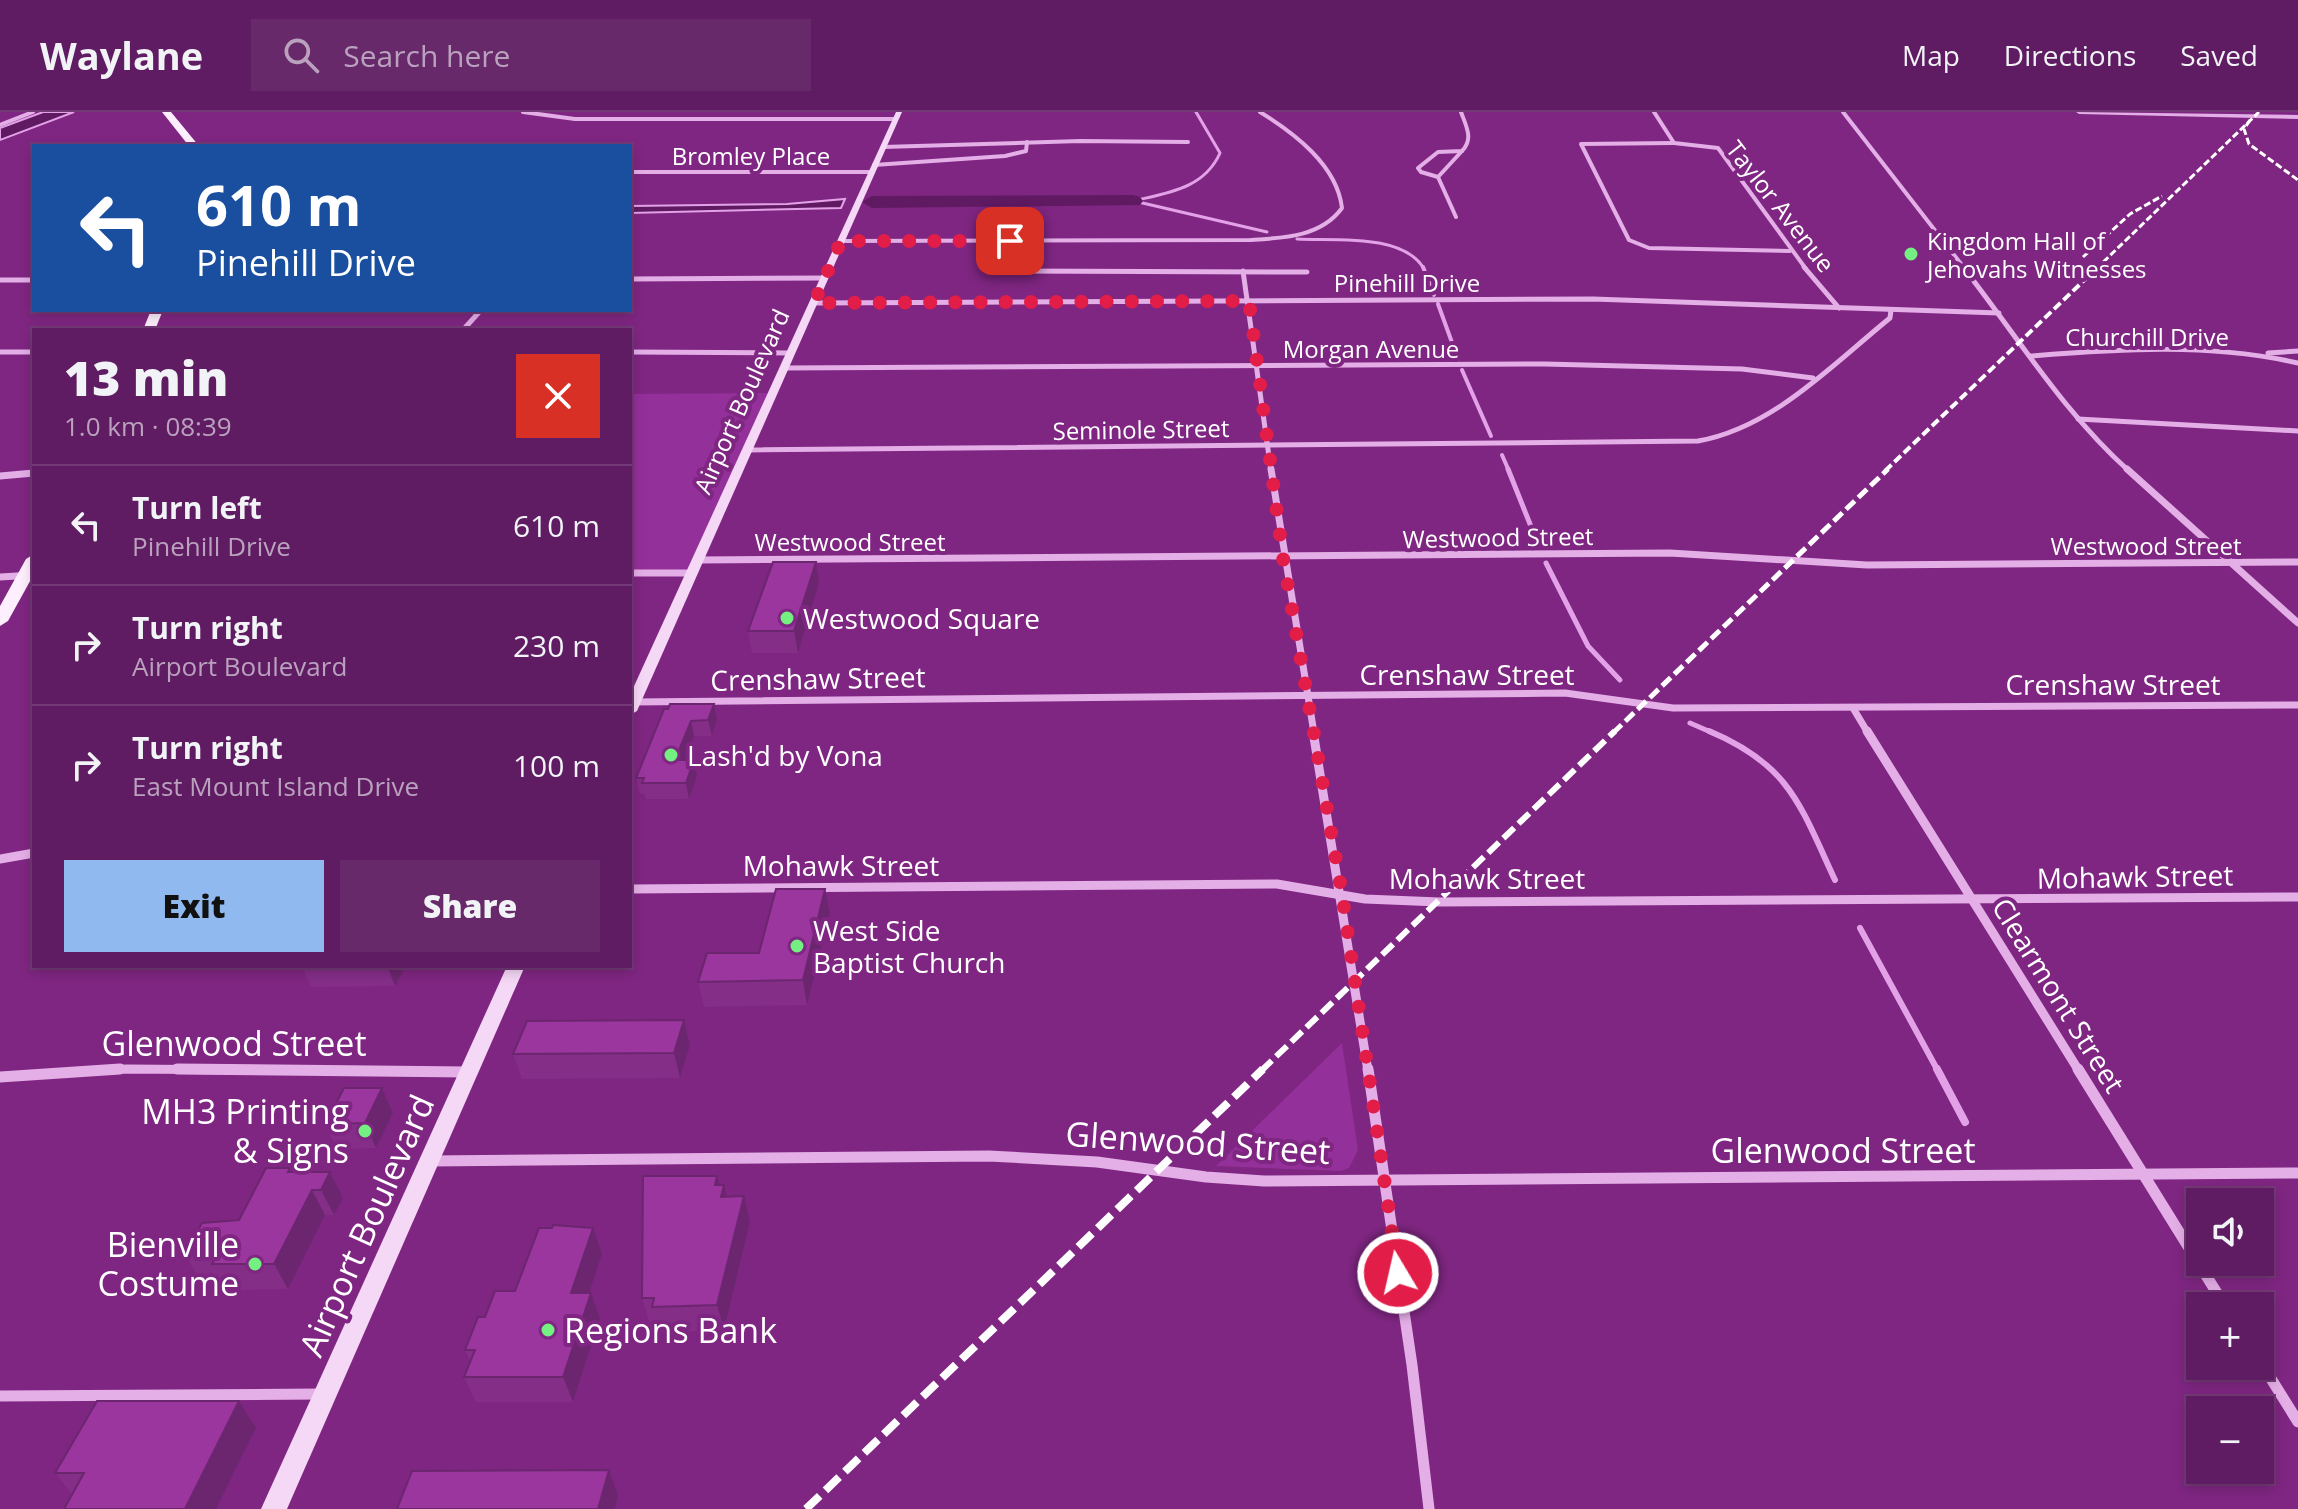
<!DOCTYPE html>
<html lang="en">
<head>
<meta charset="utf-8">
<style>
  body { margin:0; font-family:"Open Sans",sans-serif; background:#68296b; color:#f1f3f6; height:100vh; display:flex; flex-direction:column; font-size:30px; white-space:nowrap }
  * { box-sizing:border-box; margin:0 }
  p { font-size:26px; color:#baa1be }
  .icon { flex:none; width:44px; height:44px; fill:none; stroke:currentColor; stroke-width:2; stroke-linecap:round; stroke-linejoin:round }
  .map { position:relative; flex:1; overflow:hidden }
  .panel { position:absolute; left:32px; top:216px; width:600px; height:640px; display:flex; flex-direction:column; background:#5f1c62; border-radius:0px; box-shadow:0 4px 12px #0003,0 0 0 2px #733a77 }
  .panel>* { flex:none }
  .hud { position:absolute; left:32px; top:32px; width:600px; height:168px; border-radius:0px; box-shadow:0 4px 12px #0003,0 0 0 2px #733a77; background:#1a4fa0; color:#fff; overflow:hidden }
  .fabs { position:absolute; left:2186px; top:1076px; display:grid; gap:16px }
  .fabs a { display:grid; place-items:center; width:88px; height:88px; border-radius:0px; background:#5f1c62; box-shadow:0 4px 12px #0003,0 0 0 2px #733a77; font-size:40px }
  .pin { position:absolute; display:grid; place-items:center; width:68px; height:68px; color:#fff; margin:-34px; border-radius:16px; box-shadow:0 4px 12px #0006 }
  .me { position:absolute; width:88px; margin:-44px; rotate:351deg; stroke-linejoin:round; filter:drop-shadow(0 0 6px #0008) }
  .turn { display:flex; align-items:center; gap:28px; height:168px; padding:0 32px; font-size:36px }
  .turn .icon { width:104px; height:104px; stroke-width:2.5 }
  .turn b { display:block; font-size:56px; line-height:68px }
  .round { display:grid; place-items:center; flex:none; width:84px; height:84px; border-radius:0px; background:#68296b }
  .summary { display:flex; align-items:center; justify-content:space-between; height:136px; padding:0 32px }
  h1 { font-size:48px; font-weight:800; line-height:60px }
  .cta { display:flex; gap:16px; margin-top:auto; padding:16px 32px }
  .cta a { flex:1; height:92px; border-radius:0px; background:#90b9f0; color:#111; font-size:32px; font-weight:800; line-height:92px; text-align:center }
  .cta a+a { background:#68296b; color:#f1f3f6 }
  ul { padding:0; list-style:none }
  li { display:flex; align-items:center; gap:24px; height:120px; padding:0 32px; border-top:2px solid #733a77 }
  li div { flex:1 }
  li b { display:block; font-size:30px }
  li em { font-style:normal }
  header { display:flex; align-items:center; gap:48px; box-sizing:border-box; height:112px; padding:0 40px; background:#5f1c62; border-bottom:2px solid #733a77 }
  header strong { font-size:38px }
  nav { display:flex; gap:44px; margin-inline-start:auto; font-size:28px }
  .search { width:560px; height:72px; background:#68296b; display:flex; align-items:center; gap:20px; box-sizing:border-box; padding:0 28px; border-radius:0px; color:#baa1be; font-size:30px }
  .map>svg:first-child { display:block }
  .green { fill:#943099 }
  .water { fill:#601a62; stroke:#e3a2e7; stroke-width:2 }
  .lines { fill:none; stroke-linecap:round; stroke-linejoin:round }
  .stream-far4 { stroke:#e3a2e7; stroke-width:3 }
  .stream-far3 { stroke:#e3a2e7; stroke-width:4 }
  .stream-far2 { stroke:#e3a2e7; stroke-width:5 }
  .stream-far1 { stroke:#e3a2e7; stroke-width:6 }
  .stream { stroke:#e3a2e7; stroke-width:8 }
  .river { fill:#601a62; fill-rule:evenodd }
  .minor-far4 { stroke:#e4aee7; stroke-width:4 }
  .minor-far3 { stroke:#e4aee7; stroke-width:5 }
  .minor-far2 { stroke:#e4aee7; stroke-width:7 }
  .minor-far1 { stroke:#e4aee7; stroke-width:9 }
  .minor { stroke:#e4aee7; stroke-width:11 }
  .tertiary { fill:#e4aee7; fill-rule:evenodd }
  .secondary { fill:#f5d7f6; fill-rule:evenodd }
  .primary { fill:#fdeffd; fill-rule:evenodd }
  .rail-far4 { stroke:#fff; stroke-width:3; stroke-dasharray:7 3; stroke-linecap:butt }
  .rail-far3 { stroke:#fff; stroke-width:4; stroke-dasharray:9 4; stroke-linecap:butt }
  .rail-far2 { stroke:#fff; stroke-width:5; stroke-dasharray:12 5; stroke-linecap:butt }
  .rail-far1 { stroke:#fff; stroke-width:6; stroke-dasharray:15 6; stroke-linecap:butt }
  .rail { stroke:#fff; stroke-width:8; stroke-dasharray:19 8; stroke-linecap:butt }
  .wall { fill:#842e88 }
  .shaded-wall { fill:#6c266f }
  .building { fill:#9a369e; stroke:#6c266f; stroke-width:2 }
  .route { stroke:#e11d48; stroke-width:14; stroke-dasharray:0 25.2 }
  .poi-dot { fill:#73f081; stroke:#7f2682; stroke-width:3 }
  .labels { text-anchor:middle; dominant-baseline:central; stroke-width:8; stroke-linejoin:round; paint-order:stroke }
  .far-street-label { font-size:24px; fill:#fff; stroke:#7f2682 }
  .far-poi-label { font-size:24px; fill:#fff; stroke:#7f2682; text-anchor:start }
  .poi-label { font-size:28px; fill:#fff; stroke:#7f2682; text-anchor:start }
  .street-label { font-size:28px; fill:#fff; stroke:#7f2682 }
  .near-street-label { font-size:34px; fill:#fff; stroke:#7f2682 }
  .near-poi-label { font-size:34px; fill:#fff; stroke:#7f2682; text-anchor:end }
</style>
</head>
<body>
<header>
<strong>Waylane</strong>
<div class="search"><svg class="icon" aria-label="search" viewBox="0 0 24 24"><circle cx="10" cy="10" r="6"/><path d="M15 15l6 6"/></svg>Search here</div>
<nav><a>Map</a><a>Directions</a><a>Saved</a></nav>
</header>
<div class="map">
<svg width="2298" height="1397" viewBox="0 0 2298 1397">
  <rect width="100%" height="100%" fill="#7f2682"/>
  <!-- green -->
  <g class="green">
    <polygon points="772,281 693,461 630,461 630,282"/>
    <polygon points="1342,931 1358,1038 1349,1056 1341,1059 1216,1054"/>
  </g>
  <!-- water -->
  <g class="water">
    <polygon points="43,0 74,0 0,28 0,16"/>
    <polygon points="845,87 841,96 630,101 630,94 787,92"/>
  </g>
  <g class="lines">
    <!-- stream-far4 -->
    <g class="stream-far4">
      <path d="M1133,89C1167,81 1204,77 1220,41L1196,0"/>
      <polyline points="1134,89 1267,120"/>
      <path d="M1297,127C1334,129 1404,121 1424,157"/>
    </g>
    <!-- stream-far3 -->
    <g class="stream-far3">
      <polyline points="1423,155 1434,183"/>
      <polyline points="1438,192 1458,247"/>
      <polyline points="1462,258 1491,324"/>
      <polyline points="1502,343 1509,359"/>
    </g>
    <!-- stream-far2 -->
    <g class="stream-far2">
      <polyline points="1508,357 1538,432"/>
      <polyline points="1546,451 1588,534 1620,568"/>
      <polyline points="1690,611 1713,621"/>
    </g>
    <!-- stream-far1 -->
    <g class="stream-far1">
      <path d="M1709,619C1790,653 1800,693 1835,768"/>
      <polyline points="1860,816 1938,959"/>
    </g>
    <!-- stream -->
    <polyline class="stream" points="1937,957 1965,1010"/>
    <!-- river -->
    <polygon class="river" points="1133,83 1140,85 1143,89 1140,93 872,96 862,90 872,84"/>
    <!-- minor-far4 -->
    <g class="minor-far4">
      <polyline points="523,0 575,7 895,7"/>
      <polyline points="1654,0 1674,31 1718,36 1806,157"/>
      <polyline points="1843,0 1965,157"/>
      <polyline points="0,13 33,0"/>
      <polyline points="1674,31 1581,32 1629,128 1649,136 1790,139"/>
      <polyline points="883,35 1080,29 1188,30"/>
      <polyline points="874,53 1005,44 1026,39 1027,30"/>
      <polyline points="630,60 871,60"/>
      <polyline points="1438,65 1462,39"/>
      <path d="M1456,105L1438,65L1421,60L1418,56L1438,40L1462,39C1474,27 1466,14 1461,0"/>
      <path d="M841,129L1250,128C1283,126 1321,125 1342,96C1337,53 1294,21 1260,0"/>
    </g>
    <!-- minor-far3 -->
    <g class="minor-far3">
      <polyline points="1804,155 1839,196"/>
      <path d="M1963,155C2017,224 2064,301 2129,359"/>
      <polyline points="1010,159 1307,160"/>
      <polyline points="1243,159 1271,359"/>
      <polyline points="630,167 825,166"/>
      <polyline points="0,168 34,168"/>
      <polyline points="814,191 1593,187 1999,201"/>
      <polyline points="463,218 481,198"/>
      <polyline points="0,240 34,240"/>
      <polyline points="630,240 790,241"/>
      <polyline points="2268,241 2298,239"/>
      <path d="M2031,244C2120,237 2210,231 2298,251"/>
      <polyline points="783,256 1545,252 1742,257 1813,266"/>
      <polyline points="2078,307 2298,319"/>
      <path d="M748,338L1698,329C1773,316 1833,252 1890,206L1891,198"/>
    </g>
    <!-- minor-far2 -->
    <g class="minor-far2">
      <polyline points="1271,357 1314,621"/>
      <polyline points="2127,357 2298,511"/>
      <polyline points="0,364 34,361"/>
      <polyline points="699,448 1670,441 1867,453 2298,450"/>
      <polyline points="630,461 693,461"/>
      <polyline points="0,465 34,463"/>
      <polyline points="634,590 1565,581 1673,596 2298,593"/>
      <polyline points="1853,596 1868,621"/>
    </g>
    <!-- minor-far1 -->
    <g class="minor-far1">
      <polyline points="1313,619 1368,959"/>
      <polyline points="1867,619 2079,959"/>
      <polyline points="0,747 34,741"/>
      <polyline points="630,777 1277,772 1365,787 1439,790 2298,785"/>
      <polyline points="88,959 127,957 405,959"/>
    </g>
    <!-- minor -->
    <g class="minor">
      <polyline points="177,957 468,960"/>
      <polyline points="1368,957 1412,1253 1429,1397"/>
      <polyline points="2078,957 2225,1194"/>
      <polyline points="0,965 120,957"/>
      <polyline points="429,1049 989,1044 1097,1050 1206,1065 1264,1069 2298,1061"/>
      <polyline points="2260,1249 2298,1310"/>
      <polyline points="0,1284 321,1282"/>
    </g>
    <!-- tertiary -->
    <polygon class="tertiary" points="2076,0 2298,3 2298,7 2079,2"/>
    <!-- secondary -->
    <g class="secondary">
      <polygon points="896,0 902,0 637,599 630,603 630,583"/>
      <polygon points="507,854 525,854 287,1397 261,1397"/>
    </g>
    <!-- primary -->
    <g class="primary">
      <polygon points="162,0 171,0 199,34 189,34"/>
      <polygon points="151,198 163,198 155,218 143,218"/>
      <polygon points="34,442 34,462 8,509 0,514 0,494 26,447"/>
    </g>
    <!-- rail-far4 -->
    <g class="rail-far4">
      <polyline points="2250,8 2244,17 2249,32 2298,68"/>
      <polyline points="2083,145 2130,102 2162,84"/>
      <polyline points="2096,157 2259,0"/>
    </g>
    <!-- rail-far3 -->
    <polyline class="rail-far3" points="1885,359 2098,155"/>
    <!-- rail-far2 -->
    <polyline class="rail-far2" points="1613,621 1888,357"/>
    <!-- rail-far1 -->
    <polyline class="rail-far1" points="1261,959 1615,619"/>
    <!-- rail -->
    <polyline class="rail" points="806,1397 1263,957"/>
  </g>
  <!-- wall -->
  <g class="wall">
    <polygon points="816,450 819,471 798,541 752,541 748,519"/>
    <polygon points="714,592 717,607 712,624 694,624 684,648 697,664 689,687 646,687 644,682 640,682 636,666 664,597"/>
    <polygon points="825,777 830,801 807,893 704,895 698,870 759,841"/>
    <polygon points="302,854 406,854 395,874 311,875"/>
    <polygon points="684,908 690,933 680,966 522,967 513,942"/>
    <polygon points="382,976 393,1001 376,1036 337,1037 325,1012"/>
    <polygon points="290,1056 292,1060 330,1060 343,1086 334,1103 325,1103 288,1177 227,1178 221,1167 200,1167 184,1142 239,1108"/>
    <polygon points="719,1073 724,1073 727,1085 750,1110 724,1218 660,1220 657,1211 650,1212 642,1186"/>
    <polygon points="602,1142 589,1181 600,1206 573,1290 476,1290 464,1265 470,1249 465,1238 485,1205 515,1179"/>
    <polygon points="256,1316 72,1382 55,1361"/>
  </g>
  <!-- shaded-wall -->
  <g class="shaded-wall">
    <polygon points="816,450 819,471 798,541 794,519"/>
    <polygon points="714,592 717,607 712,624 708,608"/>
    <polygon points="691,609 694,624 678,664 675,648"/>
    <polygon points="694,648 697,664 689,687 686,671"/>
    <polygon points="825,777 830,801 807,893 803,868"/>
    <polygon points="387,854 406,854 395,874"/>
    <polygon points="684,908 690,933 680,966 674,941"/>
    <polygon points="382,976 393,1001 376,1036 365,1011"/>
    <polygon points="330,1060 343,1086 334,1103 321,1078"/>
    <polygon points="717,1064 722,1082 724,1073 730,1098 715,1073"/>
    <polygon points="312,1078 325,1103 288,1177 274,1152"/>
    <polygon points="744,1084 750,1110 724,1218 717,1193"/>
    <polygon points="593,1116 602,1142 581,1206 571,1181"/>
    <polygon points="591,1181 600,1206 573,1290 563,1265"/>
    <polygon points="239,1289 256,1316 216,1397 185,1397"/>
    <polygon points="609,1358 618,1383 615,1397 598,1397"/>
  </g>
  <!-- building -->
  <g class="building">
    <polygon points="773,450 816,450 794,519 748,519"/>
    <polygon points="670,592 714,592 708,608 691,609 675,648 694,648 686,671 642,671 644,666 636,666 664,597 668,597"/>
    <polygon points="776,777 825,777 803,868 698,870 707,841 759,841"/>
    <polygon points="684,908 674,941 513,942 527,909"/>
    <polygon points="344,976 382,976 365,1011 325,1012"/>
    <polygon points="266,1056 290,1056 288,1060 330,1060 321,1078 312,1078 274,1152 212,1152 218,1142 184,1142 202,1111 239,1108"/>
    <polygon points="643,1064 717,1064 715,1073 724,1073 721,1085 744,1084 717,1193 652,1195 654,1186 642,1186"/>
    <polygon points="553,1113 593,1116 571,1181 591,1181 563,1265 464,1265 475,1238 465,1238 478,1205 485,1205 495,1179 515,1179 539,1116 552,1116"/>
    <polygon points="97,1289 239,1289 185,1397 64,1397 84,1361 55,1361"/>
    <polygon points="609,1358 598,1397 397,1397 412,1359"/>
  </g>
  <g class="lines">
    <!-- route -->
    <polyline class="route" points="1010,129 841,129 814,191 1249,189 1283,446 1342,782 1398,1161"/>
  </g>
  <!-- markers -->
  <g class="poi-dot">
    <circle cx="1911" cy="142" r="8"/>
    <circle cx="787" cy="506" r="8"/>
    <circle cx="671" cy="643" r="8"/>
    <circle cx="797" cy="834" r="8"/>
    <circle cx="365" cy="1019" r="8"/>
    <circle cx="255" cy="1152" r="8"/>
    <circle cx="548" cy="1218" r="8"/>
  </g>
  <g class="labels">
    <!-- far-street labels -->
    <g class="far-street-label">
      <text x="751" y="43">Bromley Place</text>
      <text transform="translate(1781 94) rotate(52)">Taylor Avenue</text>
      <text x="1407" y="170">Pinehill Drive</text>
      <text x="2147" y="224">Churchill Drive</text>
      <text x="1371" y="236">Morgan Avenue</text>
      <text transform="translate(741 289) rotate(-66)">Airport Boulevard</text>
      <text transform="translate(1141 317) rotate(-1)">Seminole Street</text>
      <text transform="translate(1498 425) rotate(-1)">Westwood Street</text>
      <text x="850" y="429">Westwood Street</text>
      <text x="2146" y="433">Westwood Street</text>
    </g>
    <!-- far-poi labels -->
    <g class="far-poi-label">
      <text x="1927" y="128">Kingdom Hall of<tspan x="1927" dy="28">Jehovahs Witnesses</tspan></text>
    </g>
    <!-- poi labels -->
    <g class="poi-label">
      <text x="803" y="506">Westwood Square</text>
      <text x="687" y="643">Lash'd by Vona</text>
      <text x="813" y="818">West Side<tspan x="813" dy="32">Baptist Church</tspan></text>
    </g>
    <!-- street labels -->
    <g class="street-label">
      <text x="1467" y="562">Crenshaw Street</text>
      <text transform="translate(818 566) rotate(-1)">Crenshaw Street</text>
      <text x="2113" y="572">Crenshaw Street</text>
      <text x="841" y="753">Mohawk Street</text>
      <text transform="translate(2135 764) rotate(-1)">Mohawk Street</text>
      <text x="1487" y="766">Mohawk Street</text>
      <text transform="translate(2059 883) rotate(58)">Clearmont Street</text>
    </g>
    <!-- near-street labels -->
    <g class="near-street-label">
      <text x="234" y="931">Glenwood Street</text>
      <text transform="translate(1198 1030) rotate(4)">Glenwood Street</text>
      <text x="1843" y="1038">Glenwood Street</text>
      <text transform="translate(366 1113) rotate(-66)">Airport Boulevard</text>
    </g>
    <!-- near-poi labels -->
    <g class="near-poi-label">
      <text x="349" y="999">MH3 Printing<tspan x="349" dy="39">&amp; Signs</tspan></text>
      <text x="239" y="1132">Bienville<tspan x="239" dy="39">Costume</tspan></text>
      <text x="564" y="1218" text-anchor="start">Regions Bank</text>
    </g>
  </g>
</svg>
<div class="fabs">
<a><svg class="icon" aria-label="sound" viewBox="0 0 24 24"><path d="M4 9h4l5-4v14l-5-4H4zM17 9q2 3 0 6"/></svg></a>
<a>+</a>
<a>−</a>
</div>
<div class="pin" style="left:1010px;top:129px;background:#d93025"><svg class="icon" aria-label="arrive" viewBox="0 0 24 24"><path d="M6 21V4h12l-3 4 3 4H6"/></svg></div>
<svg class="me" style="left:1398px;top:1161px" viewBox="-20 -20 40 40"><circle r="17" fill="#e11d48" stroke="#fff" stroke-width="3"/><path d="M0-11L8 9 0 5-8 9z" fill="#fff"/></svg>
<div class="hud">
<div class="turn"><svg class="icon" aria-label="left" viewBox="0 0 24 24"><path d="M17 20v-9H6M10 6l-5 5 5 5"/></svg><div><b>610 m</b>Pinehill Drive</div></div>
</div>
<section class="panel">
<div class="summary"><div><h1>13 min</h1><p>1.0 km · 08:39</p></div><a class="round" style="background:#d93025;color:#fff"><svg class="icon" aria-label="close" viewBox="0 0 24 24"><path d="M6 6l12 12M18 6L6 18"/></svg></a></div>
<ul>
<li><svg class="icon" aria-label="left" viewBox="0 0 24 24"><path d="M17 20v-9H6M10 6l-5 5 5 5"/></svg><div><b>Turn left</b><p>Pinehill Drive</p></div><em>610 m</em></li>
<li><svg class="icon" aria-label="right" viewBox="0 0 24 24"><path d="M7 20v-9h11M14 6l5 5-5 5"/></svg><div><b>Turn right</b><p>Airport Boulevard</p></div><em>230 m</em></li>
<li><svg class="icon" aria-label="right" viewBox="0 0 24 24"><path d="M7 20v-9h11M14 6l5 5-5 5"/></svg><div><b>Turn right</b><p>East Mount Island Drive</p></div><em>100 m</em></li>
</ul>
<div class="cta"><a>Exit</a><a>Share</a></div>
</section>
</div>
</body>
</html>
